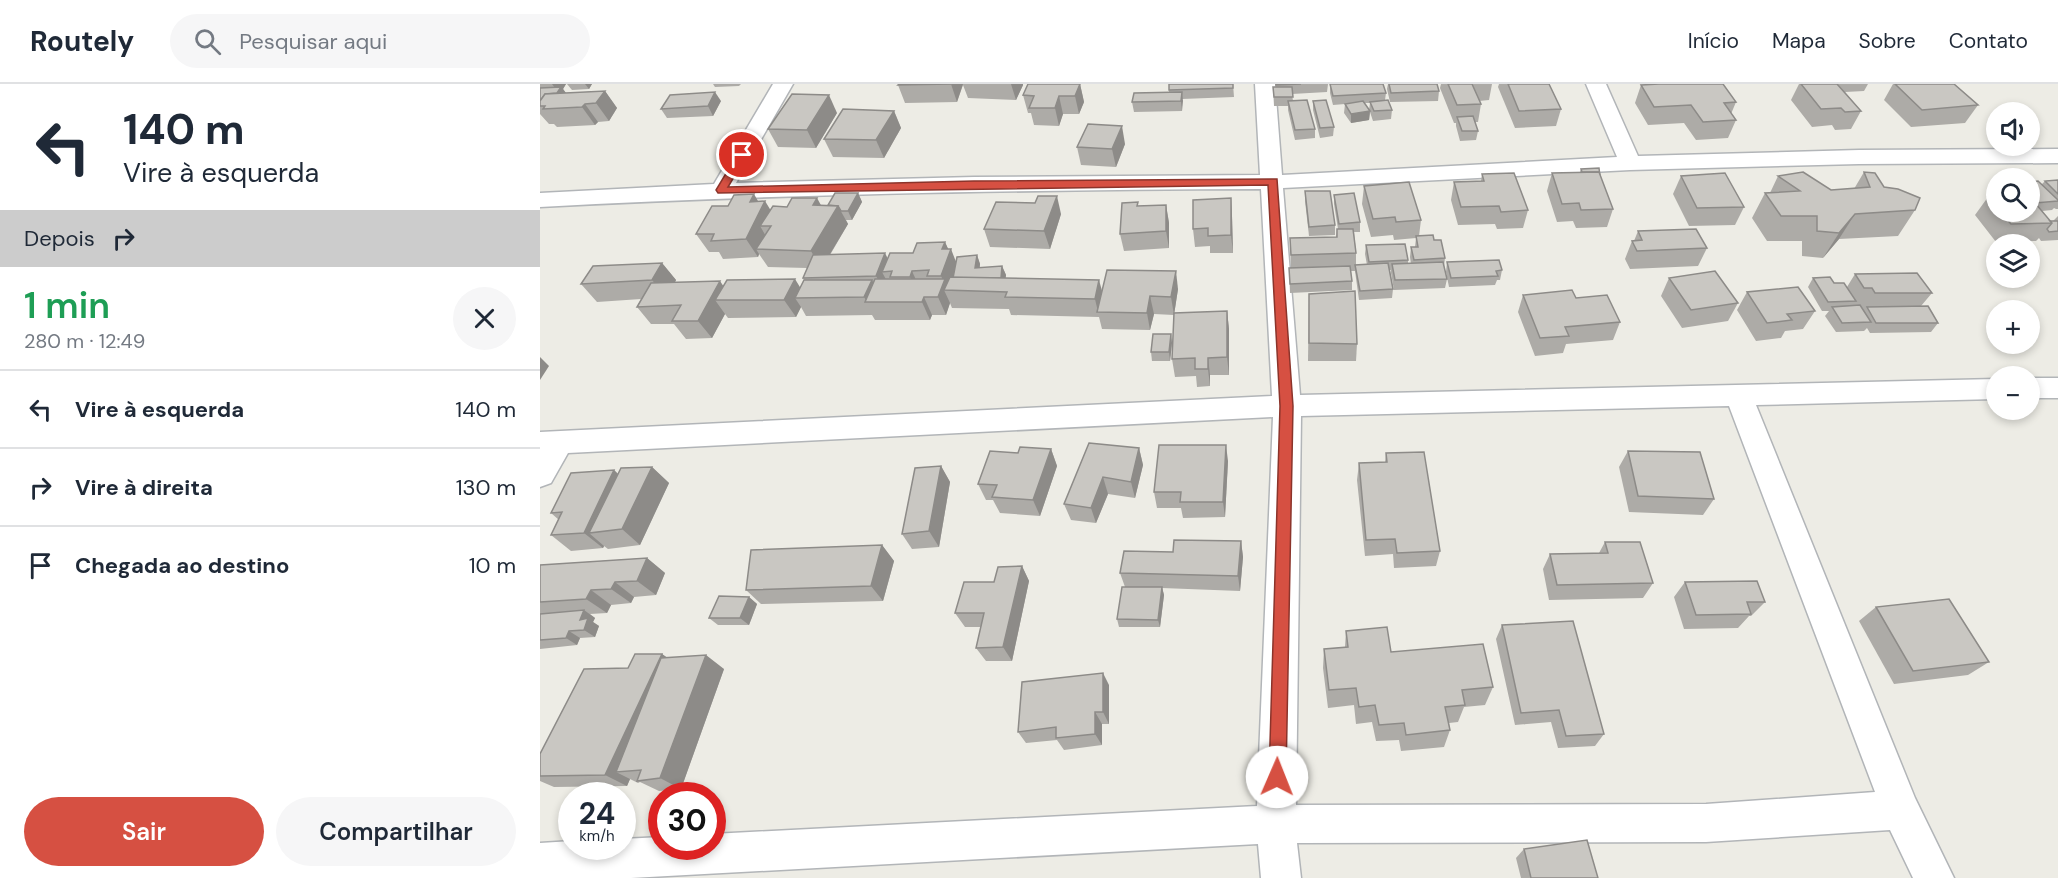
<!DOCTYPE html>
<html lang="pt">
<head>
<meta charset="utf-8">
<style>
  body { margin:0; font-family:"DM Sans",sans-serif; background:#f6f6f7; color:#1f2937; height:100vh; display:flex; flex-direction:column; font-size:22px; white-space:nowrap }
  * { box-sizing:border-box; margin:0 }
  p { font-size:20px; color:#747a83 }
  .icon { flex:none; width:33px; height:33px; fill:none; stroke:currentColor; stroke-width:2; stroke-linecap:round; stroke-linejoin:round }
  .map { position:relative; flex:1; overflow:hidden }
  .panel { display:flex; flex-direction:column; background:#fff; width:540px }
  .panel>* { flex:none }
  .top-card { background:#fff; color:#1f2937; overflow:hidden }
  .fabs { position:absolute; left:1446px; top:18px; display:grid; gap:12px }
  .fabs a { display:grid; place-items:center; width:54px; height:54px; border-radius:50%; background:#fff; box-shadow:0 3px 9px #0003; font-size:30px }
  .speed { position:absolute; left:18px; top:698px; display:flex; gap:12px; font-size:30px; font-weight:700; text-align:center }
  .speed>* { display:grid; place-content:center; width:78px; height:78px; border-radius:50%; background:#fff; box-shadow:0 3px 9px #0003; line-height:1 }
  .speed small { font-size:15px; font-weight:400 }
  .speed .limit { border:9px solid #d22; background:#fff; color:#111 }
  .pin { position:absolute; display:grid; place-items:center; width:51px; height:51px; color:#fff; margin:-26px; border:3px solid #fff; border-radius:50%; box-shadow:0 2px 6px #0007 }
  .me { position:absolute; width:66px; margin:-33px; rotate:1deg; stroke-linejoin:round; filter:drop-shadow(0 0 4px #0008) }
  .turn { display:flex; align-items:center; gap:21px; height:126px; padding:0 24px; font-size:27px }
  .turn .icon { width:78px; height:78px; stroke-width:2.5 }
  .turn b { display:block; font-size:42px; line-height:51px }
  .then { display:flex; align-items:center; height:57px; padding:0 24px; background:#0003; gap:12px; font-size:22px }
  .round { display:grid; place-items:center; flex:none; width:63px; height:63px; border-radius:32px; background:#f6f6f7 }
  .head { display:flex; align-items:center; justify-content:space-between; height:102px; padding:0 24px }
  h1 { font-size:36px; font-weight:600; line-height:45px; color:#1e9e55 }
  .cta { display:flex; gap:12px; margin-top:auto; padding:12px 24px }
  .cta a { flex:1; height:69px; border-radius:36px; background:#d65042; color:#fff; font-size:24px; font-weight:600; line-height:69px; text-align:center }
  .cta a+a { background:#f6f6f7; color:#1f2937 }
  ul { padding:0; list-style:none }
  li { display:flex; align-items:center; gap:18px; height:78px; padding:0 24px; border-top:2px solid #e0e1e3 }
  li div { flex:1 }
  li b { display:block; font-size:22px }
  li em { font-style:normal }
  header { display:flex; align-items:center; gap:36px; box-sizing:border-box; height:84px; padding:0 30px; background:#fff; border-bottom:2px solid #e0e1e3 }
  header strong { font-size:28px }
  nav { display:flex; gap:33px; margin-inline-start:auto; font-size:21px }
  .search { width:420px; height:54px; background:#f6f6f7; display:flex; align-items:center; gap:15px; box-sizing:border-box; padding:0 21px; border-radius:33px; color:#747a83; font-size:22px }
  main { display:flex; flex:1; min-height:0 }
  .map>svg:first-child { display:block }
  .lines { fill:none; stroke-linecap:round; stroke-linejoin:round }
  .street-casing { stroke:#b2b5b8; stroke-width:3 }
  .street { fill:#fff; fill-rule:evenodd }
  .wall { fill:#adaba7; fill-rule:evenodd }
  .shaded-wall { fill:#8d8b88 }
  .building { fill:#c9c7c2; stroke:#8d8b88; stroke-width:1.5 }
  .route { fill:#d65042; stroke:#8b342b; stroke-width:1.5 }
</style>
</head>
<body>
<header>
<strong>Routely</strong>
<div class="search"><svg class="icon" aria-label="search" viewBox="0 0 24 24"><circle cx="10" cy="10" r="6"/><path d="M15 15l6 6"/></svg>Pesquisar aqui</div>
<nav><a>Início</a><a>Mapa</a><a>Sobre</a><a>Contato</a></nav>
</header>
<main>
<section class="panel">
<div class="top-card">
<div class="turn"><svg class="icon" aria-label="left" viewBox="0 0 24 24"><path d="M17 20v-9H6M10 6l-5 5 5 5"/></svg><div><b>140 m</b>Vire à esquerda</div></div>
<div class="then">Depois<svg class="icon" aria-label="right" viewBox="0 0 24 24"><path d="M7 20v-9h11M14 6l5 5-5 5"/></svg></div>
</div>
<div class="head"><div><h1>1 min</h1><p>280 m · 12:49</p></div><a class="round"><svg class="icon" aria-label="close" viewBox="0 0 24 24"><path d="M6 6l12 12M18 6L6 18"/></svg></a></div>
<ul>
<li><svg class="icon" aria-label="left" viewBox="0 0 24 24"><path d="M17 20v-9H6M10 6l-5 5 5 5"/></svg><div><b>Vire à esquerda</b></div><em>140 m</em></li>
<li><svg class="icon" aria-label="right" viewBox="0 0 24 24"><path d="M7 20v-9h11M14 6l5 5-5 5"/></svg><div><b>Vire à direita</b></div><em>130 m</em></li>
<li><svg class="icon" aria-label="arrive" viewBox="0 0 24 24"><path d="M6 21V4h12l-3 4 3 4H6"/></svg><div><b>Chegada ao destino</b></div><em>10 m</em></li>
</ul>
<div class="cta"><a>Sair</a><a>Compartilhar</a></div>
</section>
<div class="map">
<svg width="1518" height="794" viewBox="0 0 1518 794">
  <rect width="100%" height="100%" fill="#edece5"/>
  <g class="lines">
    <defs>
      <g id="street">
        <path d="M233,0H253L196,99L434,93L720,91L715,0H735L742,91L1077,73L1046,0H1066L1098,72L1319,66L1518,65V79L1319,80L1090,86L743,104L760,311L1456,295V315L1216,321L1375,714L1414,794H1373L1350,746L1166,758L757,759L761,794H721L718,760L91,794H0V759L32,757V762H82V755L122,753V762H172V750L717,722L733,333L28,369L11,399L0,403V348L732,312L721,105C480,106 240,110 0,123V109L174,100ZM1189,322L1335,708L1166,720L756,721L761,332Z"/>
        <rect x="1490" y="294" width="28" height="20"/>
      </g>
    </defs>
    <!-- street casing -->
    <use href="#street" class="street-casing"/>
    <!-- street -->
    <use href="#street" class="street"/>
  </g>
  <!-- wall -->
  <g class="wall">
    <polygon points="0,0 26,0 23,5 26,9 65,7 77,24 69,37 58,38 55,41 17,43 14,40 9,40 0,30"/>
    <polygon points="27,0 52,0 49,5 32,6"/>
    <polygon points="173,0 201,0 199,2 175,3"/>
    <polygon points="359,0 483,0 483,1 476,16 428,14 423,1 417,18 365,19 358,1"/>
    <polygon points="540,0 544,18 539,30 523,30 519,42 494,41 491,29 488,29 483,11"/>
    <polygon points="693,0 694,13 642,15 642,27 594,28 592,18 629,8 629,6"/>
    <polygon points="735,0 788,0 787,8 752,10 753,17 775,45 775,54 755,56 748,26 748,22 734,22 733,3 736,3"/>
    <path d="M790,0L846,9L845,16L852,26L851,35L833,37L830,28L829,36L811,39L804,29L805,20L793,21L790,9ZM824,19H830L829,26Z"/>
    <polygon points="848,0 897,0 899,7 898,17 850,18 847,5"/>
    <polygon points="901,0 952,0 949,16 939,17 941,20 938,38 935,38 938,47 936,56 920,57 916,42 916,39 914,39 900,4"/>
    <polygon points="959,0 1009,0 1021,25 1016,42 975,44 958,3"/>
    <polygon points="1259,0 1328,0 1324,7 1305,8 1321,27 1311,45 1295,46 1292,41 1272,43 1251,16"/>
    <polygon points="1353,0 1414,0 1438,21 1425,39 1371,43 1344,16"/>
    <polygon points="1101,1 1196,18 1191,30 1196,36 1188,54 1156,56 1144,39 1108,41 1095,19"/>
    <polygon points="181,17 173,32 127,34 121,25"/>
    <polygon points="773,17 794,43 793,52 780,54 773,26"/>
    <polygon points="354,27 361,44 344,74 293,73 284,55"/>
    <polygon points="297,29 276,64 238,63 228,45"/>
    <polygon points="585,60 576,83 541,81 537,63"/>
    <polygon points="1041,85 1060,92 1073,125 1067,143 1036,144 1033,137 1017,138 1007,107 1012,89 1040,88"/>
    <polygon points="1324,88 1375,126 1358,152 1299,155 1283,174 1262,172 1262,157 1227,157 1212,134 1225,109 1230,109 1238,92 1291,106 1314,105"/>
    <polygon points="942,90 988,126 983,144 957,145 955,140 918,141 911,116 914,98 941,97"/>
    <polygon points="1141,92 1204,123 1195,141 1149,142 1133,110"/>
    <polygon points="1518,96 1518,125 1516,125 1514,124 1512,126 1502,127 1510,137 1513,137 1518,132 1518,156 1501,157 1499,154 1496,157 1456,158 1435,131 1448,113 1456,113 1456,128 1490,128 1502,100 1505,97"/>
    <polygon points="824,102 881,136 879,152 894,156 905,174 904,182 907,195 905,204 854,206 851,189 851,186 850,186 853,205 852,214 819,216 815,187 811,187 812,197 812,206 750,209 749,184 751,184 750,154 796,153 797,145 798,145 794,120 794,111 820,138 820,148 814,148 816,169 816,181 827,181 825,170 826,161 868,176 868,180 871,180 870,173 871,163 875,163 876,154 854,156 853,151 831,153 822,120"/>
    <polygon points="765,107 795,141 795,151 769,152 765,117"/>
    <polygon points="318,109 322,118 312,136 306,136 308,140 290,171 348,174 373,169 405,158 408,165 416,178 437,171 440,180 440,184 462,182 466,191 465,195 562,207 638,205 634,231 614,230 610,246 562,245 559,233 471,231 469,225 412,224 410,219 406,231 392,231 390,236 335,236 332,231 266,232 261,223 256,233 188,234 185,230 172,254 146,255 134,240 111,240 97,223 101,215 57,218 41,200 122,179 136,196 135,198 183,202 260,204 264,196 263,194 267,184 228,183 219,170 218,173 183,175 179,168 169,168 156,150 188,122 218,117 230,126 247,123 288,121"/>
    <polygon points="691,114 692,132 693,169 670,169 670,162 655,163 653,145"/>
    <polygon points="626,121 629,139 629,164 584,167 580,150 598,122"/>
    <polygon points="521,130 510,165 450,163 444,145"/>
    <polygon points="1098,147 1167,164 1158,182 1090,185 1085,175 1092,157 1094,157"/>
    <polygon points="907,178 962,186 960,196 957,196 955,201 909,203 906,188"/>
    <polygon points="1315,190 1392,209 1381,222 1398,239 1391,248 1330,249 1327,244 1324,247 1296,248 1285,232 1289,227 1282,227 1268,203 1273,194 1307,203"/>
    <polygon points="1129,194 1198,219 1188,237 1142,244 1121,212"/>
    <polygon points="1207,208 1275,227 1263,245 1245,247 1241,254 1216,257 1197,226"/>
    <polygon points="769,210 817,260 816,277 768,277"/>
    <polygon points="983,211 1036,214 1080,238 1073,256 1026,260 1023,269 995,272 978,228"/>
    <polygon points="687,227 689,245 689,291 670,291 670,302 657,303 656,292 635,293 632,275"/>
    <polygon points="631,250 632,259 630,277 612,277 611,268"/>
    <polygon points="599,364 603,381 595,414 568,410 556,439 531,436 524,420"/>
    <polygon points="511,365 517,382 500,432 460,429 453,416 446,416 438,400 478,369"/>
    <polygon points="1088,367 1174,415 1163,431 1089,428 1079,383"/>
    <polygon points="846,369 900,467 896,482 854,484 853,470 825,472 817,396 819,379 845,378"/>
    <polygon points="688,377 685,433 643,434 641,424 617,424 614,408"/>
    <polygon points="401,382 410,398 399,463 372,465 362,450"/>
    <polygon points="112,383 129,399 100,461 68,465 64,462 63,464 31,467 11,451 19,436 11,429 74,386 78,390"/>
    <polygon points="701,457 703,473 700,507 622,504 624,511 620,543 579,543 577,535 585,503 580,489 633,468"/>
    <polygon points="1065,458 1113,499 1103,514 1009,516 1003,485 1010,470 1059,469"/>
    <polygon points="342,461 354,477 343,517 221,520 206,506"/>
    <polygon points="107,474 125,489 116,511 94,513 91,519 71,521 67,529 50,530 55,534 53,538 59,542 55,553 40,554 37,561 0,565 0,481"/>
    <polygon points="482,482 489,497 472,577 446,577 436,564 441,543 425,543 415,529 454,498"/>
    <polygon points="1145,498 1225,518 1211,532 1209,532 1198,544 1144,545 1134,513"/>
    <polygon points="209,513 217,520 209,541 178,541 169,534"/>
    <polygon points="1336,523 1449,578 1428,591 1354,600 1319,537"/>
    <polygon points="962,541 1064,650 1055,662 1018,664 1011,638 975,641 956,555"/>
    <polygon points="806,547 851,568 953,603 945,621 924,623 918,638 909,639 910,646 904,663 861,667 859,656 836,657 832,638 816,640 814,621 788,624 783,584 784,565 805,563"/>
    <polygon points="122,570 127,574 184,585 141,705 119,707 100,698 98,699 90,695 87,702 14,703 0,697 0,670 88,584"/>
    <polygon points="569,601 569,640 562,640 562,661 524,666 517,656 486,659 478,648"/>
    <polygon points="984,765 1058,794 981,794 976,774"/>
  </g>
  <!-- shaded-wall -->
  <g class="shaded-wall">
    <polygon points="12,0 26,0 23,5 28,12 19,25 18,8"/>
    <polygon points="45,0 52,0 49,5"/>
    <polygon points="411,0 423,0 417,18"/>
    <polygon points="471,0 483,0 483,1 476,16"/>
    <polygon points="540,0 544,18 539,30 535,12"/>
    <polygon points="65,7 77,24 69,37 56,19"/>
    <polygon points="175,8 181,17 173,32 168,22"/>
    <polygon points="642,8 643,17 642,27 641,17"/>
    <polygon points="289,11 297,29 276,64 267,46"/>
    <polygon points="519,12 523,30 519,42 515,24"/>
    <polygon points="45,20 58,38 55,41 42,23"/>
    <polygon points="354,27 361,44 344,74 336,56"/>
    <polygon points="830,27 829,36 811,39 811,30"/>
    <polygon points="582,42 585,60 576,83 572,65"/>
    <polygon points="318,109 322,118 312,136 308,127"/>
    <polygon points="214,110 222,124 225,117 236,135 231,142 220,142 227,154 216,165 219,170 218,173 206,155 210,118"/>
    <polygon points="517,112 521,130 510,165 504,147"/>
    <polygon points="277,114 287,132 273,121"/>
    <polygon points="691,114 692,132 693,169 691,151"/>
    <polygon points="626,121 629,139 629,164 626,147"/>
    <polygon points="298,122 308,140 281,185 271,167"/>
    <polygon points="1315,130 1299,155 1283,174 1299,149"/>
    <polygon points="405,158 410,169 411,165 418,183 410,206 404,206 410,219 406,231 398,213 404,198 401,192 402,165"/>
    <polygon points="345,169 354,187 342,188 349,201 346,209 336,192"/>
    <polygon points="437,171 440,180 438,194 435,184"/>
    <polygon points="122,179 136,196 127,214 112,196"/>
    <polygon points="462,182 466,191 464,206 460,197"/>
    <polygon points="372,187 380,205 378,211 370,193"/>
    <polygon points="636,187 638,205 634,231 631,213"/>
    <polygon points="255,195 266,213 255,214 261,223 256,233 244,216"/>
    <polygon points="332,196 341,213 327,218 324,213"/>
    <polygon points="559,196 564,214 558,228 555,215"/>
    <polygon points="180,197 192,215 175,216 185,230 172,254 158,237"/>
    <polygon points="610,212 614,230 610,246 607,229"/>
    <polygon points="384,213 392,231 390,236 382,218"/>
    <polygon points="687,227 689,245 689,291 687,273"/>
    <polygon points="631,250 632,259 630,277 629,268"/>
    <polygon points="0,273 9,282 0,296"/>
    <polygon points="668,274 670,291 670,302 668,285"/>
    <polygon points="686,361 688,377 685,433 683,418"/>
    <polygon points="599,364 603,381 595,414 591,398"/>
    <polygon points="511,365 517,382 500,432 493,416"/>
    <polygon points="401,382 410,398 399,463 389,447"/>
    <polygon points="112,383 129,399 100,461 82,445"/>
    <polygon points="74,386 91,403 49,449 64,462 63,464 44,449"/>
    <polygon points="563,393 568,410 556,439 551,424"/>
    <polygon points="701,457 703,473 700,507 698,492"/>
    <polygon points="342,461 354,477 343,517 331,502"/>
    <polygon points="107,474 125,489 116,511 97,497"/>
    <polygon points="482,482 489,497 472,577 463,563"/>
    <polygon points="75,498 94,513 91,519 71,505"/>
    <polygon points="622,503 624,511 620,543 618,536"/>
    <polygon points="51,506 71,521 67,529 46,515"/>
    <polygon points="209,513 217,520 209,541 200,534"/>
    <polygon points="44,526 55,534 53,538 59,542 55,553 44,546 40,536"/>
    <polygon points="29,547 40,554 37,561 26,554"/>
    <polygon points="122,570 141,583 76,688 90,695 87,702 65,691"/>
    <polygon points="166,571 184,585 141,705 120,694"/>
    <polygon points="563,589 569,601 569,640 563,628"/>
    <polygon points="555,628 562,640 562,661 555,650"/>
  </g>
  <!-- building -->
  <g class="building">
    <polygon points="359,0 411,0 358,1"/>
    <polygon points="488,0 540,0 535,12 519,12 515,24 489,24 494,12 483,11"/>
    <polygon points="629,0 693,0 693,4 629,6"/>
    <polygon points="736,0 761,0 736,1"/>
    <polygon points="790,0 843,0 846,9 793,12"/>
    <polygon points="849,0 897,0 899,7 851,9"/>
    <polygon points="908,0 932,0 941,20 917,21"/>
    <polygon points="968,0 1009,0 1021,25 979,27"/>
    <polygon points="1119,0 1183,0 1196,18 1184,19 1196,36 1163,38 1151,21 1114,23 1101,1"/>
    <polygon points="1261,0 1297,0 1321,27 1305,28 1301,24 1281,25"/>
    <polygon points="1355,0 1414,0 1438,21 1382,26"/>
    <polygon points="21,3 17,9 5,10 0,17 0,4"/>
    <polygon points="733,3 752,3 753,13 734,13"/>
    <polygon points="65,7 56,19 45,20 42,23 3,25 5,22 0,22 0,17 5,10"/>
    <polygon points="175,8 168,22 121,25 130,11"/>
    <polygon points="642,8 641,17 592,18 594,9"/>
    <polygon points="252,10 289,11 267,46 228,45"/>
    <polygon points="767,16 775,45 755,46 748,17"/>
    <polygon points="786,16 794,43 780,44 773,17"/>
    <polygon points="848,16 852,26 834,27 830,18"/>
    <polygon points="823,17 830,27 811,30 805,20"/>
    <polygon points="303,25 354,27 336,56 284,55"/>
    <polygon points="933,32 938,47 922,47 917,33"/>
    <polygon points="548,40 582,42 572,65 537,63"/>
    <polygon points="1059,84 1060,92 1059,88 1042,88 1041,85"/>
    <polygon points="1059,88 1073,125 1041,126 1039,119 1022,120 1012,89"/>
    <polygon points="1263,88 1291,106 1330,103 1324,88 1335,89 1344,103 1358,105 1380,114 1375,126 1315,130 1299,149 1277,147 1277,132 1241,132 1225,109 1260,107 1238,92"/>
    <polygon points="974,89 988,126 961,128 959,122 921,123 914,98 944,97 942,90"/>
    <polygon points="1185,89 1204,123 1157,124 1141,92"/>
    <polygon points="1518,96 1518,110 1505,97"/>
    <polygon points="1498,97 1518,116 1518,117 1495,119 1490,113 1490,98"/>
    <polygon points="869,98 881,136 856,138 855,133 833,135 824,102"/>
    <polygon points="765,107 790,107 795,141 769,143"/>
    <polygon points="295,109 318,109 308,127 301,127 298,122 288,121"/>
    <polygon points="814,109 820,138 799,140 794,111"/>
    <polygon points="214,110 210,118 225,117 206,155 171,157 174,150 156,150 172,122 188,122 194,111"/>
    <polygon points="498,112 517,112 504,147 444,145 456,118 495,119"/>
    <polygon points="1448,113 1456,113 1456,123"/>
    <polygon points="1490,113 1512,139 1471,140 1460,128 1490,128"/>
    <polygon points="252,114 277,114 273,121 298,122 271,167 216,165 231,142 220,142 233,122 247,123"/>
    <polygon points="691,114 691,151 668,152 668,144 653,145 653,116"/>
    <polygon points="598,118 597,122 626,121 626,147 580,150 582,119"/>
    <polygon points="1510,137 1518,137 1518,147 1509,148 1507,145 1512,139"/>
    <polygon points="797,145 813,145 816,169 751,171 750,154 797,153"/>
    <polygon points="1156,145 1167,164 1097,167 1092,157 1102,156 1098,147"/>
    <polygon points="893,151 894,156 901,156 905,174 874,176 871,163 878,163 876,152"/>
    <polygon points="405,158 402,165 411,165 401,192 387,192 389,186 372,187 370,193 350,193 352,187 342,188 350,169 373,169 377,159"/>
    <polygon points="865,160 868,176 829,178 826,161"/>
    <polygon points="345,169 336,192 263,194 273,171"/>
    <polygon points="437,171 435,184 462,182 461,194 413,194 417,173"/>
    <polygon points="959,176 962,186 956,187 958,192 911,194 907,178"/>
    <polygon points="903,178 907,195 855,196 852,180"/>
    <polygon points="122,179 112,196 41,200 53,182"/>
    <polygon points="848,179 853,205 820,207 815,181"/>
    <polygon points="810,182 812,197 750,200 749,184"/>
    <polygon points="567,186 636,187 631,213 610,212 607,229 557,228"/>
    <polygon points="1175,187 1198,219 1151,226 1129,194"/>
    <polygon points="1377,189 1392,209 1335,209 1332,204 1324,204 1315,190"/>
    <polygon points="410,193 559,196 555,215 465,213 467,208 404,206"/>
    <polygon points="1290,193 1294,199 1304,199 1316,217 1288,218 1273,194"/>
    <polygon points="255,195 244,216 175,216 187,196"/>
    <polygon points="335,195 405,195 398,213 384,213 382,218 325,218"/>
    <polygon points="264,196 332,196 324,213 255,214"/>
    <polygon points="180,197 158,237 132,237 141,221 97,223 111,199"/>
    <polygon points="1258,203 1275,227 1247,230 1252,236 1227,239 1207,208"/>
    <polygon points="1032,206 1036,214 1067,211 1080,238 1025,243 1029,252 1000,254 983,211"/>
    <polygon points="815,207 817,260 769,259 769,210"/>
    <polygon points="1320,221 1331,238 1302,239 1292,223"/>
    <polygon points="1388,222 1398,239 1336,239 1327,223"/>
    <polygon points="687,227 687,273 668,274 668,285 655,285 655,274 632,275 634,229"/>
    <polygon points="613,250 631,250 629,268 611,268"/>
    <polygon points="549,359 599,364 591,398 563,393 551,424 524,420"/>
    <polygon points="619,361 686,361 683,418 640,418 641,408 614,408"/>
    <polygon points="480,363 511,365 493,416 452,413 457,401 438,400 450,367 478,369"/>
    <polygon points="1088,367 1160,368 1174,415 1098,412"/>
    <polygon points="884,368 900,467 857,469 855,455 826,456 819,379 847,378 846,369"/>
    <polygon points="401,382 389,447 362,450 375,384"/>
    <polygon points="112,383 82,445 49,449 81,384"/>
    <polygon points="74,386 44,449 11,451 22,428 11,429 31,389"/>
    <polygon points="634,456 701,457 698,492 580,489 584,467 633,468"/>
    <polygon points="1065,458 1100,458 1113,499 1017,501 1010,470 1068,469"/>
    <polygon points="342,461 331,502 206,506 211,466"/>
    <polygon points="107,474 97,497 75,498 71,505 51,506 46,515 0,518 0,481"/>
    <polygon points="482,482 463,563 436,564 444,529 415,529 424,498 454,498 458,483"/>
    <polygon points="1217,497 1225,518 1207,518 1211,530 1156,531 1145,498"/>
    <polygon points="582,503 622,503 618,536 577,535"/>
    <polygon points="179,512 209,513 200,534 169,534"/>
    <polygon points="1409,515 1449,578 1373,587 1336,523"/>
    <polygon points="44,526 40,536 48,534 44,546 29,547 26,554 0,556 0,530"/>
    <polygon points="1033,537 1064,650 1026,652 1019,626 981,629 962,541"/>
    <polygon points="847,543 851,568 943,560 953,603 922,606 925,621 905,623 910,646 866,651 864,639 839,641 835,621 819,623 816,604 789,606 784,565 808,563 806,547"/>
    <polygon points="95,570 122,570 65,691 0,692 0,670 44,585 88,584"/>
    <polygon points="166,571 120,694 97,697 101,686 76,688 121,574"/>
    <polygon points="563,589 563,628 555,628 555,650 516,654 516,643 478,648 482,598"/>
    <polygon points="1047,756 1058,794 991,794 984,765"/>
  </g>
  <!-- route -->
  <polygon class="route" points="202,68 207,71 188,103 434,97 737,95 753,322 746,693 743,699 737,702 731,699 729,693 740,322 728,101 178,109 176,106 197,71"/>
</svg>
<div class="fabs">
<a><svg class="icon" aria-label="sound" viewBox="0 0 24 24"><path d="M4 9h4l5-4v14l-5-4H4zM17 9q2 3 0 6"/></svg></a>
<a><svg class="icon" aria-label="search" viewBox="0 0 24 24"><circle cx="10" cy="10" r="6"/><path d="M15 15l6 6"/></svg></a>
<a><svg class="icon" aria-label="layers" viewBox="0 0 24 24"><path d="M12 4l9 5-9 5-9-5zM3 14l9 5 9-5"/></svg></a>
<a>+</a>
<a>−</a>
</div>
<div class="speed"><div>24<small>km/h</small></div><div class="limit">30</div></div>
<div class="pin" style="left:202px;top:71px;background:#d93025"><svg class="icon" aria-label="arrive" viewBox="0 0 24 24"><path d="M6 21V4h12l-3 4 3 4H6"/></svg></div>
<svg class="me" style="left:737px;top:693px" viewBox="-20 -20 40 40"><circle r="19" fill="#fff"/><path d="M0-13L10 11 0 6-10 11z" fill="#d65042"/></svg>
</div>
</main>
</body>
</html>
